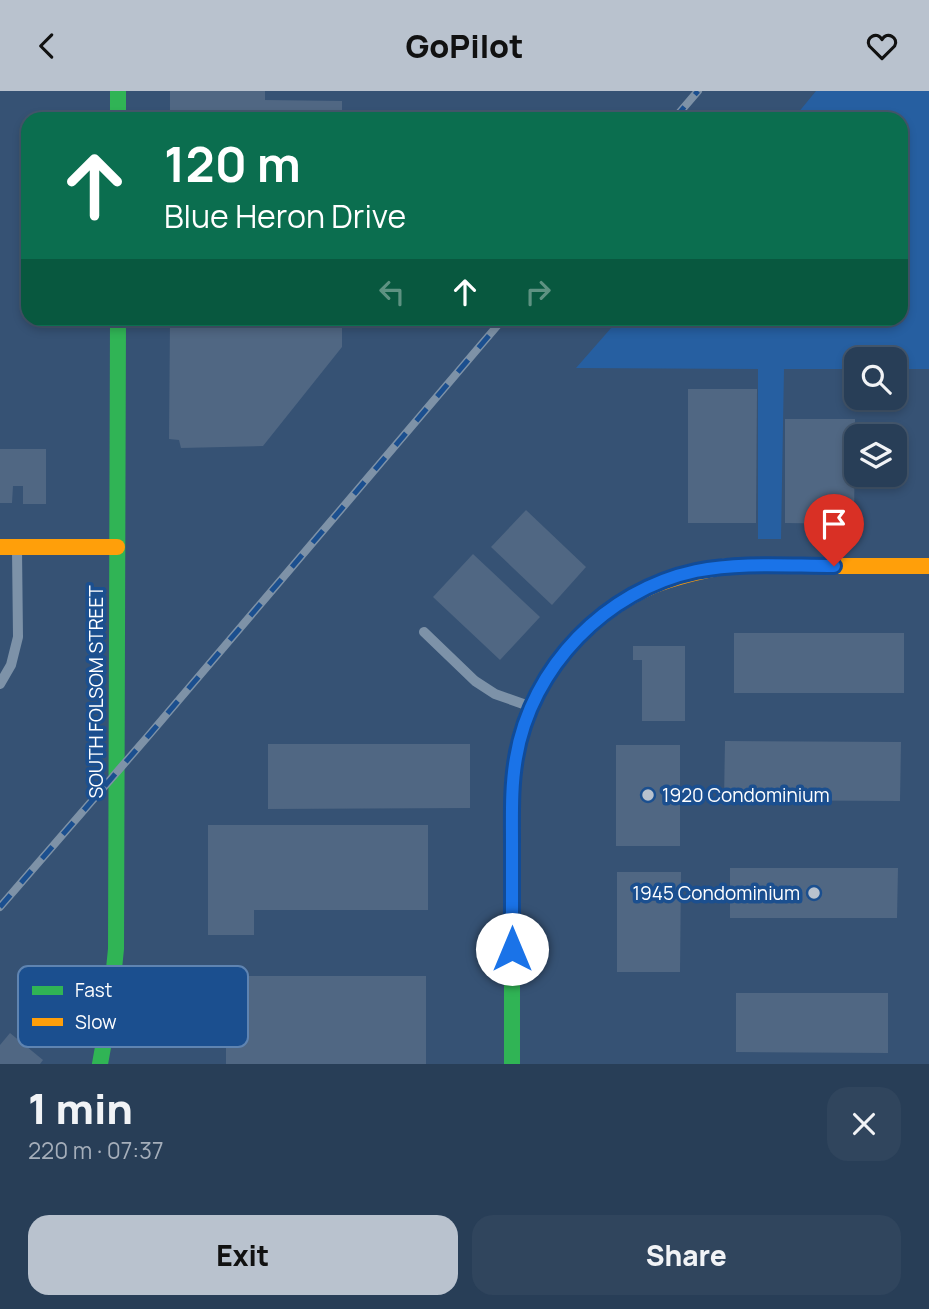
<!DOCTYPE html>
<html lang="en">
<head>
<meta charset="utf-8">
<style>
  body { margin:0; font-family:Manrope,sans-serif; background:#30455d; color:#f1f3f6; height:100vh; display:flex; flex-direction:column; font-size:26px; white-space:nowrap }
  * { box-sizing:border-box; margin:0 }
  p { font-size:23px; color:#a5aeba }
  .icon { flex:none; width:38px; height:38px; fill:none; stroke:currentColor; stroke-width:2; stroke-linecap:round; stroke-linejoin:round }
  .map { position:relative; height:973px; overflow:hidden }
  .drawer { display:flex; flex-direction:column; background:#283e57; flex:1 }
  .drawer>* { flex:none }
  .top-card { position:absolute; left:21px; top:21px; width:887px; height:214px; border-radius:21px; box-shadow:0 4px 10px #0003,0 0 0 2px #44576d; background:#0b6e4f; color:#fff; overflow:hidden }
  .controls { position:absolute; left:844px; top:256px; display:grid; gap:14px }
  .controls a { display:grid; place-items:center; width:63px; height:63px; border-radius:14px; background:#283e57; box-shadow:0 4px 10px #0003,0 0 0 2px #44576d; font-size:35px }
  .pin { position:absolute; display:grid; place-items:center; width:60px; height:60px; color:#fff; margin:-72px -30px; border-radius:50% 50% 50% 0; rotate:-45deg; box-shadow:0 0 7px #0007 }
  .pin .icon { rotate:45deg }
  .me { position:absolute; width:77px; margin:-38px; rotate:0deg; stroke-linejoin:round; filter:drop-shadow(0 0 5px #0008) }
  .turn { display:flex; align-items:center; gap:24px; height:147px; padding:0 28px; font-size:32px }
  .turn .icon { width:91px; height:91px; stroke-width:2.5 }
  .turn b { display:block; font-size:49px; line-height:60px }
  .lanes { display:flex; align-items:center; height:66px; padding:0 28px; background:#0003; justify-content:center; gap:35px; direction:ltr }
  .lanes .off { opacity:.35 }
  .round { display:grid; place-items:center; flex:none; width:74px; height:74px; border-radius:21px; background:#30455d }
  .head { display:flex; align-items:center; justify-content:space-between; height:119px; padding:0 28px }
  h1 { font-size:42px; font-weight:800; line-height:52px }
  .primary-button { display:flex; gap:14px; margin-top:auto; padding:14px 28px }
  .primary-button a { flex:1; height:80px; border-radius:21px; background:#b9c2ce; color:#111; font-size:28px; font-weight:800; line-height:80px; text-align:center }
  .primary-button a+a { background:#30455d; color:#f1f3f6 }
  header { display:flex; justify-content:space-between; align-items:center; height:91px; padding:0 28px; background:#b9c2ce; color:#111; font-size:32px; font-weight:800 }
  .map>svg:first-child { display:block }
  .green { fill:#265fa1 }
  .building { fill:#506783 }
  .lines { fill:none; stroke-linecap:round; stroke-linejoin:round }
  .lane { stroke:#7d92a8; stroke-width:10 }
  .fast { stroke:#30b455; stroke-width:16 }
  .slow { stroke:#ff9f0a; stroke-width:16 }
  .rail-casing { stroke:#7e92a7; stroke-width:8 }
  .rail { stroke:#1b4f8f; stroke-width:5; stroke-dasharray:16; stroke-linecap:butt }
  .route-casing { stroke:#114b97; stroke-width:18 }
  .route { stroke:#1a73e8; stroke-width:12 }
  .poi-dot { fill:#b9c2ce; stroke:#1b4f8f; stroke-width:2.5 }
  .labels { text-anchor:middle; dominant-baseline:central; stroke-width:7; stroke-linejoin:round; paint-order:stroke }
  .street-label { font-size:19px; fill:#fff; stroke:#1b4f8f }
  .poi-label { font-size:19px; fill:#fff; stroke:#1b4f8f; text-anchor:start }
  .key { fill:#1b4f8f; stroke:#5f84b1; stroke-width:2 }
  .key-label { font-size:19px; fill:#fff }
</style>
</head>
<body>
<header><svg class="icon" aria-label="back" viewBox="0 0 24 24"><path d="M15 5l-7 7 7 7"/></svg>GoPilot<svg class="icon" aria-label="heart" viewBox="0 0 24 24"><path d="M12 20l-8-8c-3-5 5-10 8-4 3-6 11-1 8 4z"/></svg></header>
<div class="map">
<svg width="929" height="973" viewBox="0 0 929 973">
  <rect width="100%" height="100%" fill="#365274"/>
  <!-- green -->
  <polygon class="green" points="816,0 929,0 929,278 894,278 894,268 856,268 856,278 784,278 781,448 758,448 758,278 576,277 619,228 901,228 901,28 793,28"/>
  <!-- building -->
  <g class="building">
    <polygon points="170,0 265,0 265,9 342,10 342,28 170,28"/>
    <polygon points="170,228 342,228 342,256 263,355 181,357 179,349 169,348"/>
    <polygon points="688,298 757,298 756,432 688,432"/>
    <polygon points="785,328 855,328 854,433 785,432"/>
    <polygon points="0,358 46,358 46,413 23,413 23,395 13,395 12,412 0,412"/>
    <polygon points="526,419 586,476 552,514 491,456"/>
    <polygon points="473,463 540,526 500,569 433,506"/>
    <rect x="734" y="542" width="170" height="60"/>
    <polygon points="633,555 685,555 685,630 642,630 642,569 633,569"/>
    <polygon points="725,650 901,651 900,710 724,709"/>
    <polygon points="268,653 470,653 470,717 268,718"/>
    <rect x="616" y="654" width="64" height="101"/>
    <polygon points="208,734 428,734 428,819 254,819 254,844 208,844"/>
    <polygon points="730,777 898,777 897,827 730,827"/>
    <polygon points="617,781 681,781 680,881 617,881"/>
    <rect x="226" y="885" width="200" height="88"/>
    <polygon points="736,902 888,902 888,962 736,961"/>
    <polygon points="10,942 43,969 40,973 0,973 0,954"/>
  </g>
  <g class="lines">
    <!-- lane -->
    <g class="lane">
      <polyline points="424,541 475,590 495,603 529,615"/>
      <polyline points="0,593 11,574 18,546 17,459"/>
    </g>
    <!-- fast -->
    <g class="fast">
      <polyline points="118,0 118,28"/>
      <polyline points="100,973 110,917 116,858 118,228"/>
      <path d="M512,973V697C514,679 516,660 521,643C533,602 557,565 588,537"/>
    </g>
    <!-- slow -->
    <g class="slow">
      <polyline points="0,456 117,456"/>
      <path d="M588,537C631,497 672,485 728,475H929"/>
    </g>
    <defs>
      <g id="rail">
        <polyline points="674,28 698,0"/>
        <polyline points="0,816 149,644 503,228"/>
      </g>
    </defs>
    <!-- rail casing -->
    <use href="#rail" class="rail-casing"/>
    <!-- rail -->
    <use href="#rail" class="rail"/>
  </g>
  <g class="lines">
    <defs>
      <path id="route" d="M512,858C512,822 512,787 512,752C512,724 511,695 516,667C531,576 606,499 696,480C741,471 788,475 834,475"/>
    </defs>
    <!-- route casing -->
    <use href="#route" class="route-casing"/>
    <!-- route -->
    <use href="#route" class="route"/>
  </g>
  <!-- markers -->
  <g class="poi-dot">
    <circle cx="648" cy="704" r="7"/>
    <circle cx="814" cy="802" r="7"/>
  </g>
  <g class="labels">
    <!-- street labels -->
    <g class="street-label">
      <text transform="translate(96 601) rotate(-90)">SOUTH FOLSOM STREET</text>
    </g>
    <!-- poi labels -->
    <g class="poi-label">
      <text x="662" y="704">1920 Condominium</text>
      <text x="800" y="802" text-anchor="end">1945 Condominium</text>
    </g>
  </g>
  <!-- legend -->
  <rect x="18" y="875" width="230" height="81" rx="10" class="key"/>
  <rect x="32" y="895" width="31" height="9" fill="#30b455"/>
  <rect x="32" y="927" width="31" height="8" fill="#ff9f0a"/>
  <g class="key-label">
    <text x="75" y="906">Fast</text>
    <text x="75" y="938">Slow</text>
  </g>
</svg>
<div class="controls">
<a><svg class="icon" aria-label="search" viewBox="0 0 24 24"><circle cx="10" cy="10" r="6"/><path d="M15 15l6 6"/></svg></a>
<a><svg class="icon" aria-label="layers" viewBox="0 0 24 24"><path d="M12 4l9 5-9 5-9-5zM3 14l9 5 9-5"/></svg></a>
</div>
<div class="pin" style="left:834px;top:475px;background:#d93025"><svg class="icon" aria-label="arrive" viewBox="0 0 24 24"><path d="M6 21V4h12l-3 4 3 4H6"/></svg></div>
<svg class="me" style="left:512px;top:858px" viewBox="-20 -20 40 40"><circle r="19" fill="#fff"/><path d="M0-13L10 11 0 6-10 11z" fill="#1a73e8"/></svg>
<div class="top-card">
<div class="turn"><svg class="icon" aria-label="ahead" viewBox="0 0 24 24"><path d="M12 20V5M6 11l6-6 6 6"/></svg><div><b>120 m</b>Blue Heron Drive</div></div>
<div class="lanes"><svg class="icon off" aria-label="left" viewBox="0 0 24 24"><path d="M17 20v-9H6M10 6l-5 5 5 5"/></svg><svg class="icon" aria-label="ahead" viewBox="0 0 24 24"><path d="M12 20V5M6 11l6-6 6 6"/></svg><svg class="icon off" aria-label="right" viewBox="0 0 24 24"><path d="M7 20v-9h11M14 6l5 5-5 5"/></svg></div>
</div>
</div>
<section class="drawer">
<div class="head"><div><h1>1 min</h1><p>220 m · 07:37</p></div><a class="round"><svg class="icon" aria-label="close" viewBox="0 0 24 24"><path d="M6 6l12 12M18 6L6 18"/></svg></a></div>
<div class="primary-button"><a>Exit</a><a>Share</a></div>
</section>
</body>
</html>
